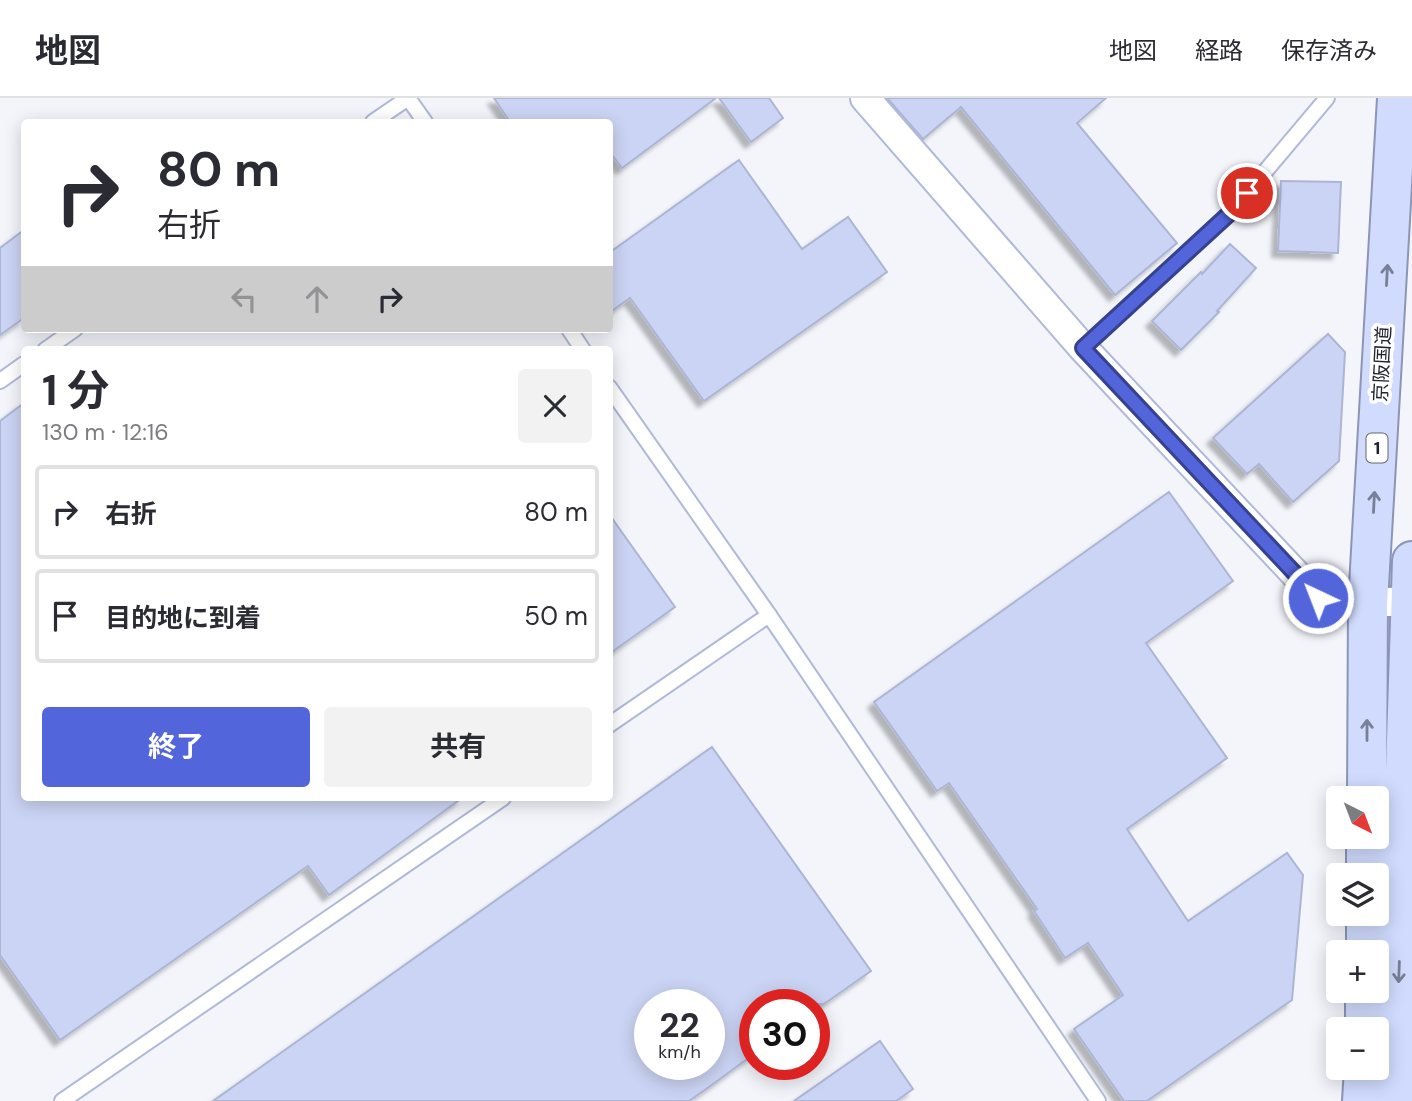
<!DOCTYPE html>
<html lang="ja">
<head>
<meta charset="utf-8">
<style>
  body { margin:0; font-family:"DM Sans","Noto Sans JP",sans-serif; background:#f2f2f3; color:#2b2b33; height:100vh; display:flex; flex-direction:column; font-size:26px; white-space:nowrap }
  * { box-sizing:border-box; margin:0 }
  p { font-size:23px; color:#7c7c81 }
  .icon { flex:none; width:38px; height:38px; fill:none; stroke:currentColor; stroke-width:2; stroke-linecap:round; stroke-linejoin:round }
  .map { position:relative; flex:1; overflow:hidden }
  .details { position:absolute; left:21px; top:248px; width:592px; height:455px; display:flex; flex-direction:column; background:#fff; border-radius:7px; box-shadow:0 4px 18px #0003 }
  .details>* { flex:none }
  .guide { position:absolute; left:21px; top:21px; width:592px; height:214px; border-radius:7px; box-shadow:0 4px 18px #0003; background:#fff; color:#2b2b33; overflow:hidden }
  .needle { width:46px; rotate:138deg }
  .tools { position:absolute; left:1326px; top:688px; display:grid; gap:14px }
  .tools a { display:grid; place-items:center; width:63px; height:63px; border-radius:7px; background:#fff; box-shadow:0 4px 18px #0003; font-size:35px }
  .speed { position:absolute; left:634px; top:891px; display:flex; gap:14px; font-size:35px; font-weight:700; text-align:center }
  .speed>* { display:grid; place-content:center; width:91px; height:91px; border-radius:50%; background:#fff; box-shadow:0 4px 18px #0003; line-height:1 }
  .speed small { font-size:18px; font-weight:400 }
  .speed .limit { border:10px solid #d22; background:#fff; color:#111 }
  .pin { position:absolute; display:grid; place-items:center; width:60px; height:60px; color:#fff; margin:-30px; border:4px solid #fff; border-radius:50%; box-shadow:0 2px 7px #0007 }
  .me { position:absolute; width:77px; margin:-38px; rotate:317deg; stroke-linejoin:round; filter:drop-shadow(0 0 5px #0008) }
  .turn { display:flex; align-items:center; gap:24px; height:147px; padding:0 21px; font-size:32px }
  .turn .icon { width:91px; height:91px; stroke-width:2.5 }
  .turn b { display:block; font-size:49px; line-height:60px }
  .lanes { display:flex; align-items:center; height:66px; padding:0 21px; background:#0003; justify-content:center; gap:35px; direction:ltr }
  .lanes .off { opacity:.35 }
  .round { display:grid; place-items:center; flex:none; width:74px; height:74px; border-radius:7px; background:#f2f2f3 }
  .headline { display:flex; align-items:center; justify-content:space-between; height:119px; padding:0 21px }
  h1 { font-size:42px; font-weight:700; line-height:52px }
  .primary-button { display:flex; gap:14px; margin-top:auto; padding:14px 21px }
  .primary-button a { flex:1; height:80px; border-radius:7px; background:#5365db; color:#fff; font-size:28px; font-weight:700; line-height:80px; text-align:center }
  .primary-button a+a { background:#f2f2f3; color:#2b2b33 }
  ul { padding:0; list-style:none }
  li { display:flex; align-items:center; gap:21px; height:94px; margin:0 14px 10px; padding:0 7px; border:4px solid #e1e1e2; border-radius:7px }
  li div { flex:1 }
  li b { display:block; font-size:26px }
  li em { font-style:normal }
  header { display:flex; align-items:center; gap:42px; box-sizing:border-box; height:98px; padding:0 35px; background:#fff; border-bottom:2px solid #e1e1e2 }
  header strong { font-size:33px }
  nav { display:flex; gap:38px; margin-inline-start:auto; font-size:24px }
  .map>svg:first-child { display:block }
  .building { fill:#cbd4f4; stroke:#acb5d4; stroke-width:2; fill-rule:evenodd; filter:url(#shadow) }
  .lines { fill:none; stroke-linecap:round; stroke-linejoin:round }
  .service-casing { stroke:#b0b9d8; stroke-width:18 }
  .minor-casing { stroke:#b0b9d8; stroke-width:32 }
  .trunk-casing { stroke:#8c95b5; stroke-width:42 }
  .service { stroke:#fff; stroke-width:14 }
  .minor { stroke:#fff; stroke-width:28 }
  .trunk { stroke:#d0dbfe; stroke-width:38 }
  .oneway { stroke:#788097 }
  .route-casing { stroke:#36428e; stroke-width:18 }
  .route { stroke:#5365db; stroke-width:12 }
  .labels { text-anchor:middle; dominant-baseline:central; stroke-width:7; stroke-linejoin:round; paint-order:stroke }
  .shield { fill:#fff; stroke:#64666e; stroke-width:2 }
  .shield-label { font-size:18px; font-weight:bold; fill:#212430 }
  .street-label { font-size:19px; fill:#212430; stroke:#fff }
</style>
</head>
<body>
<header>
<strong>地図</strong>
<nav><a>地図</a><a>経路</a><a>保存済み</a></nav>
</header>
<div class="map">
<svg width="1412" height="1003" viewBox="0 0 1412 1003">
  <defs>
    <filter id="shadow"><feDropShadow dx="-6" dy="6" stdDeviation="2" flood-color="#0004"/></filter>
  </defs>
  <rect width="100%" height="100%" fill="#f3f5fb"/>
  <!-- building -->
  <g class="building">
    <polygon points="494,0 716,0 622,70 609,53 609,24 510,24"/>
    <polygon points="719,0 769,0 783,20 751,44"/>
    <polygon points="887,0 1106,0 1077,25 1177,145 1115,197 961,9 923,41"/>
    <polygon points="739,62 802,151 848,119 887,174 704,303 630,200 609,215 609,155"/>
    <polygon points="1281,83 1341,84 1338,155 1278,153"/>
    <polygon points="24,132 24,220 0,237 0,150"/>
    <polygon points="1230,146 1256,170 1217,213 1219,214 1181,252 1152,223 1201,174 1202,176"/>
    <polygon points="1328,236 1345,254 1339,363 1293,404 1259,366 1247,376 1213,340"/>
    <polygon points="24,305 24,700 462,700 329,797 308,768 60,942 0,857 0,323"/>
    <polygon points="1169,394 1233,483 1146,545 1227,660 1127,731 1188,823 1287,755 1303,777 1292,902 1147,1003 1124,1003 1074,931 1123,897 1088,845 1065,860 1034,813 1037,811 949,685 937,693 874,604"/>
    <polygon points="609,416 675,509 609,556"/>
    <path d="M712,649L871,873L824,906H754V956L709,989L689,1003H213ZM649,906H709V966H649Z"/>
    <polygon points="880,943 913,991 896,1003 794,1003"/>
  </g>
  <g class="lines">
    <defs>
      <g id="service">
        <polyline points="408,0 425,24"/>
        <polyline points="373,24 408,0"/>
        <polyline points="569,231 583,252"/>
        <polyline points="1083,250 1231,114 1327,0"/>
        <polyline points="45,252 75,231"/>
        <polyline points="0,283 24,266"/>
        <polyline points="609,289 769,517 1098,1003"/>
        <polyline points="609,627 769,517"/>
        <polyline points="62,1003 503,700"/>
      </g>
      <polyline id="minor" points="865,0 1083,250 1318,500 1368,505 1409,503"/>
      <g id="trunk">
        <polyline points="1367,700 1368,505 1397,0"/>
        <polyline points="1366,777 1366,738"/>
        <polyline points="1366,854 1366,816"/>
        <polyline points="1365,931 1365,892"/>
        <polyline points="1362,1003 1364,970"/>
        <polyline points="1394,1003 1412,463"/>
      </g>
    </defs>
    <!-- service casing -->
    <use href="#service" class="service-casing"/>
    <!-- minor casing -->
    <use href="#minor" class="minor-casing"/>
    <!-- trunk casing -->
    <use href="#trunk" class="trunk-casing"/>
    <!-- service -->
    <use href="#service" class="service"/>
    <!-- minor -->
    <use href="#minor" class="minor"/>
    <!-- trunk -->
    <use href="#trunk" class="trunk"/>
  </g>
  <!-- one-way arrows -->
  <defs><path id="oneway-shaft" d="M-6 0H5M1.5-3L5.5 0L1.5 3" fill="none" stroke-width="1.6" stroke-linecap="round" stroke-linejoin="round" transform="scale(1.75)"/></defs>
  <g class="oneway">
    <use href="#oneway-shaft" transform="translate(1387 177) rotate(-87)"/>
    <use href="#oneway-shaft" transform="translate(1374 404) rotate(-87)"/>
    <use href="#oneway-shaft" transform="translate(1367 632) rotate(-90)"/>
    <use href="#oneway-shaft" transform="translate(1399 874) rotate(92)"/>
  </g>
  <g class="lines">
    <defs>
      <polyline id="route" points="1247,95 1231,114 1083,250 1318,500"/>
    </defs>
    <!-- route casing -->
    <use href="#route" class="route-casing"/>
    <!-- route -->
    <use href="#route" class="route"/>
  </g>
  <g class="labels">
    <!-- shield labels -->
    <rect class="shield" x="1366.5" y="335.5" width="21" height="29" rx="5"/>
    <g class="shield-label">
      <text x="1377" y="350">1</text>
    </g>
    <!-- street labels -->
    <g class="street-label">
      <text transform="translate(1382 266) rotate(-87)">京阪国道</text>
    </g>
  </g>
</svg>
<div class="tools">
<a><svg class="needle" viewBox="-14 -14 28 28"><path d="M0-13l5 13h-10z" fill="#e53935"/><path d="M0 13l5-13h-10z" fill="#7c7c81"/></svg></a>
<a><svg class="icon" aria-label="layers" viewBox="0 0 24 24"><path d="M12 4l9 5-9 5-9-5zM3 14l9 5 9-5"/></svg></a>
<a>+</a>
<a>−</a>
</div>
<div class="speed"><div>22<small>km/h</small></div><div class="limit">30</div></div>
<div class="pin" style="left:1247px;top:95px;background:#d93025"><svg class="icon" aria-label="arrive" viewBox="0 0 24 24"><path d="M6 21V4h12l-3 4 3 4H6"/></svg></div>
<svg class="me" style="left:1318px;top:500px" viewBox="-20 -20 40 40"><circle r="17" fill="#5365db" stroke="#fff" stroke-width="3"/><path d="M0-11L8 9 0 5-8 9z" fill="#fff"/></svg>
<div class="guide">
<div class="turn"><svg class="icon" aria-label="right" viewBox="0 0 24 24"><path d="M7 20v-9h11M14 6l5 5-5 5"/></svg><div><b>80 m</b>右折</div></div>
<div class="lanes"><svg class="icon off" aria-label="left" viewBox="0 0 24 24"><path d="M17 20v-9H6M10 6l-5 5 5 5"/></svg><svg class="icon off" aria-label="ahead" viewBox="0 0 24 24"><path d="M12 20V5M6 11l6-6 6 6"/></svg><svg class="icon" aria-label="right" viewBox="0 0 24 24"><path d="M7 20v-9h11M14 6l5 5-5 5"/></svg></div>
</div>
<section class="details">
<div class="headline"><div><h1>1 分</h1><p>130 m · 12:16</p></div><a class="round"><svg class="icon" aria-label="close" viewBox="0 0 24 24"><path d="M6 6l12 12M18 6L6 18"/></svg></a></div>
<ul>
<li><svg class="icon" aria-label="right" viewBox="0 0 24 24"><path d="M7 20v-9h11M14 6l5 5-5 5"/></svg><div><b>右折</b></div><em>80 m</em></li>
<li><svg class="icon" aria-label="arrive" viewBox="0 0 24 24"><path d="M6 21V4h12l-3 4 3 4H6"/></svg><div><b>目的地に到着</b></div><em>50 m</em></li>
</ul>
<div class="primary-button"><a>終了</a><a>共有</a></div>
</section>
</div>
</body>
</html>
